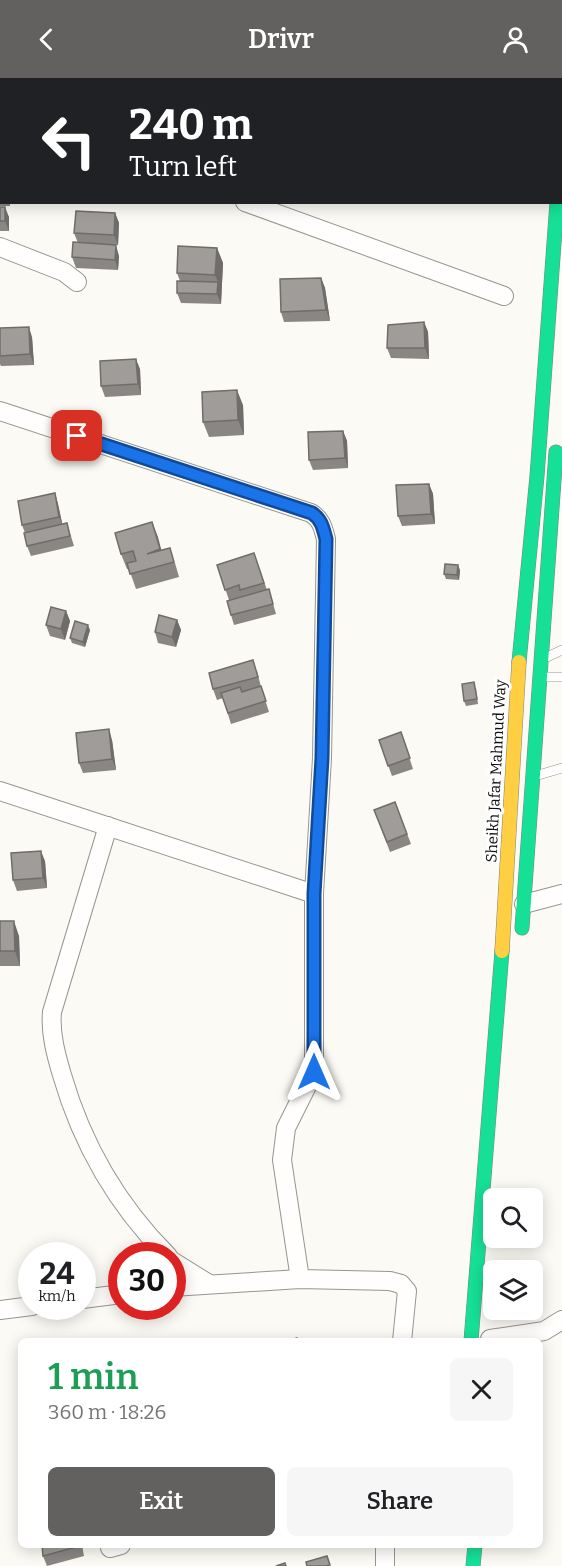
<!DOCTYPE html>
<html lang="en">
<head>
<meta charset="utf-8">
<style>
  body { margin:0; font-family:Bitter,serif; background:#f6f6f6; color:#202124; height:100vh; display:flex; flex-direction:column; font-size:22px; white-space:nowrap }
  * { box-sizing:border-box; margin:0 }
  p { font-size:20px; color:#757577 }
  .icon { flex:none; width:33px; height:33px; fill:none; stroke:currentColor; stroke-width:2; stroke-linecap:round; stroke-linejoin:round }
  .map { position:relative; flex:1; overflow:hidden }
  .drawer { position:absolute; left:18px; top:1260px; width:525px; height:210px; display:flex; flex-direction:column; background:#fff; border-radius:9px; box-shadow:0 3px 15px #0003 }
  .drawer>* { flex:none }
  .banner { position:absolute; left:0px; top:0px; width:562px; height:126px; box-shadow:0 3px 15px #0003; background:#202124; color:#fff; overflow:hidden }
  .tools { position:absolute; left:483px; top:1110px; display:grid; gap:12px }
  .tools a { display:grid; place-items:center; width:60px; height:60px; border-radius:9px; background:#fff; box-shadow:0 3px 15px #0003; font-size:30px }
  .speed { position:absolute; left:18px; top:1164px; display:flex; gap:12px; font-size:30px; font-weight:700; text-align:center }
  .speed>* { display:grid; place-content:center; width:78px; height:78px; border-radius:50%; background:#fff; box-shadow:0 3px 15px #0003; line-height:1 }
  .speed small { font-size:15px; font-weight:400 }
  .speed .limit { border:9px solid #d22; background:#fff; color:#111 }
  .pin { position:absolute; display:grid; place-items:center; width:51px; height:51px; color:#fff; margin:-26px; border-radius:12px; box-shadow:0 3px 9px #0006 }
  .me { position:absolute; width:66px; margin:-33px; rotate:0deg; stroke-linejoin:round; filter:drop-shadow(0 0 4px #0008) }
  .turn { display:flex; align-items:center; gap:21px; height:126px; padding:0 30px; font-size:27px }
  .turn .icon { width:78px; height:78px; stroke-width:2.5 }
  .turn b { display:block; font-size:42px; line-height:51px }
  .round { display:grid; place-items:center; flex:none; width:63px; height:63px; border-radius:9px; background:#f6f6f6 }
  .headline { display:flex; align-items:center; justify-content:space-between; height:102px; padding:0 30px }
  h1 { font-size:36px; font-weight:600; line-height:45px; color:#1e9e55 }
  .action { display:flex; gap:12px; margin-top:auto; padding:12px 30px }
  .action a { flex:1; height:69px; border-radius:9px; background:#62615f; color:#fff; font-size:24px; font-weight:600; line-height:69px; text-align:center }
  .action a+a { background:#f6f6f6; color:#202124 }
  header { display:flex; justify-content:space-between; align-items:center; height:78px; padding:0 30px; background:#62615f; color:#fff; font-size:27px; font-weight:600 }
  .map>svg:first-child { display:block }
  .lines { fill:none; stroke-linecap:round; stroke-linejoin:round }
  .lane-casing { stroke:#969592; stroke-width:10 }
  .street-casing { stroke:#969592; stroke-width:20 }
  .fast-casing { stroke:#83827f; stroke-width:15 }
  .slow-casing { stroke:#83827f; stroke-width:15 }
  .lane { stroke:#fffefd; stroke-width:9 }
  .street { stroke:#fffefd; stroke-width:18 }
  .fast { stroke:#16e098; stroke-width:14 }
  .slow { stroke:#ffcf43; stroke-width:14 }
  .wall { fill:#898684 }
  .shaded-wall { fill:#6f6d6b }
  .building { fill:#9f9c99; stroke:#6f6d6b; stroke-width:1.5 }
  .route-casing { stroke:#114b97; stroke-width:15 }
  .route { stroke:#1a73e8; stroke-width:10 }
  .labels { text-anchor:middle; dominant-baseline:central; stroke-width:6; stroke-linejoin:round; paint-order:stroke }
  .street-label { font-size:15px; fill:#0f0f0f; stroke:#fff }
</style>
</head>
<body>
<header><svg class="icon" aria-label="back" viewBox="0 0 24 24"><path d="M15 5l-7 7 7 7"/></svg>Drivr<svg class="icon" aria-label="person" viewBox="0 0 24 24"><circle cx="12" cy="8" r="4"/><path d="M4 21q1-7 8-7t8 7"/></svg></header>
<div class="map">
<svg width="562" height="1488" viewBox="0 0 562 1488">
  <rect width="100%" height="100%" fill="#fcfaf4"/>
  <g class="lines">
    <defs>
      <g id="lane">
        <polyline points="545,580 562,572"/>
        <polyline points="543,599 562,599"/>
        <polyline points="535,698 562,690"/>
      </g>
      <g id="street">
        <polyline points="0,33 2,33"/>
        <polyline points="245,124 504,218"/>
        <polyline points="0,169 64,194 77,204"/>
        <path d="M0,333L311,435C322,442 323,450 326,461L322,680L314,816V994L286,1050L282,1082L300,1201"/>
        <polyline points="0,713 314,816"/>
        <path d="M108,748L52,934C50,955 56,977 62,997C82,1066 117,1127 168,1178"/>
        <polyline points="524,826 562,816"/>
        <polyline points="172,1183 209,1206"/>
        <polyline points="172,1209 300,1201 390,1203 401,1206 407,1213 402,1263"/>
        <polyline points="82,1221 122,1216"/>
        <polyline points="0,1232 32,1228"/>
        <polyline points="490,1261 544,1253 562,1242"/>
        <polyline points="110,1470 121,1467"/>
        <polyline points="385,1488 385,1467"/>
      </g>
      <g id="fast">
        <polyline points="561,76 562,62"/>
        <polyline points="519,584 537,398 557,124"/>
        <polyline points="522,850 556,374"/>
        <polyline points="471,1263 502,873"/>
        <polyline points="473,1488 475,1467"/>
      </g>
      <polyline id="slow" points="502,873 519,584"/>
    </defs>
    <!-- lane casing -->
    <use href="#lane" class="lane-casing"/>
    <!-- street casing -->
    <use href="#street" class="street-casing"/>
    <!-- fast casing -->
    <use href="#fast" class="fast-casing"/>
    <!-- slow casing -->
    <use href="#slow" class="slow-casing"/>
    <!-- lane -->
    <use href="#lane" class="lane"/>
    <!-- street -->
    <use href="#street" class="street"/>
    <!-- fast -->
    <use href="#fast" class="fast"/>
    <!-- slow -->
    <use href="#slow" class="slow"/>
  </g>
  <!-- wall -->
  <g class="wall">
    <polygon points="0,96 2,96 2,124 10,124 10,128 0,128"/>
    <polygon points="0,129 9,139 9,153 0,153"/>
    <polygon points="115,135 119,145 118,167 93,166 119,178 118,192 76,190 72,179 78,165 74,155"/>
    <polygon points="217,170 223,185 221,226 181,225 177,215 180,203 177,195"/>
    <polygon points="321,200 325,210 330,243 284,244 281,234"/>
    <polygon points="424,244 428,254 429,281 391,280 387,270"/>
    <polygon points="0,250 32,259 34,287 1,288 0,286"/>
    <polygon points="140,291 141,317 105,319 101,308"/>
    <polygon points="243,327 244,357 209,359 203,344"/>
    <polygon points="343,353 347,363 348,390 313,392 309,382"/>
    <polygon points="429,406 433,416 435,446 402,448 398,438"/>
    <polygon points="55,415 58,426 62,446 67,445 74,468 31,478 27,468 25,455 22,447"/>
    <polygon points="152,444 161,472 175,485 179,499 136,511 129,491 127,491 121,476"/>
    <polygon points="254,475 267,512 272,522 276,536 234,547 231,537 229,522 217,487"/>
    <polygon points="460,492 459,502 446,501 444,496"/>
    <polygon points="66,533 70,543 65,562 50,558 46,547"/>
    <polygon points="177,542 181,552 176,569 158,565 155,554"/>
    <polygon points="90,552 85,569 72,565 70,560"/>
    <polygon points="257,593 261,609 269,634 231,646 223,620 217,622 213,611"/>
    <polygon points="476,610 478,626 466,628 464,623"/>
    <polygon points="401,654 413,691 392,698 379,662"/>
    <polygon points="112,662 116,692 83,695 79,685"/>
    <polygon points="395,724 411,766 390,774 374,732"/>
    <polygon points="45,783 47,810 17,813 13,802"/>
    <polygon points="0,843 19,858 20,888 0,888"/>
    <polygon points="82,1467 84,1478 47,1488 43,1478"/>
  </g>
  <!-- shaded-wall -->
  <g class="shaded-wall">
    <polygon points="5,129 9,139 9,153 5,143"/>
    <polygon points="115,135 119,145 118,167 114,157"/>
    <polygon points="116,167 119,178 118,192 115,182"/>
    <polygon points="217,170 223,185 221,226 217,216 218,204 215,197"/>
    <polygon points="321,200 325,210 330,243 326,232"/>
    <polygon points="424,244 428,254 429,281 425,270"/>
    <polygon points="29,249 32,259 34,287 30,276"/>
    <polygon points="136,281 140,291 141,317 138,306"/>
    <polygon points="237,312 243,327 244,357 238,342"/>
    <polygon points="343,353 347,363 348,390 345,380"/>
    <polygon points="429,406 433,416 435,446 431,436"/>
    <polygon points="55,415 58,426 63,449 59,439"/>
    <polygon points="152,444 158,459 165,486 160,471"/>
    <polygon points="458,487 460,492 459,502 457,497"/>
    <polygon points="66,533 70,543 65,562 61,551"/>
    <polygon points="177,542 181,552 176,569 172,559"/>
    <polygon points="88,547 90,552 85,569 83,564"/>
    <polygon points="109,651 112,662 116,692 112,681"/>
    <polygon points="41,773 45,783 47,810 43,800"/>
    <polygon points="14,843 19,858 20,888 15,873"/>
  </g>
  <!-- building -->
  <g class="building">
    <polygon points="133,0 184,0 184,2 134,2"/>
    <rect x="439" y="0" width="39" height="2"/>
    <rect x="0" y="96" width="2" height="22"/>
    <rect x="0" y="129" width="5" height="14"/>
    <polygon points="76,133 115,135 114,157 74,155"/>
    <polygon points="73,164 116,167 115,182 72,179"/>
    <polygon points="178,168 217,170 215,197 177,195"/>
    <polygon points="321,200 326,232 281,234 280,201"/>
    <polygon points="177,203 218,204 217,216 177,215"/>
    <polygon points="424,244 425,270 387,270 388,247"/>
    <polygon points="29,249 30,276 0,278 0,250"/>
    <polygon points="136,281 138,306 101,308 100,283"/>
    <polygon points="237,312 238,342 203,344 202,314"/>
    <polygon points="343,353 345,380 309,382 308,354"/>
    <polygon points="429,406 431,436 398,438 396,407"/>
    <polygon points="55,415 59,439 22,447 18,423"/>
    <polygon points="152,444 160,471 147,476 170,470 174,484 130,496 127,485 136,483 133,473 121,476 115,455"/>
    <polygon points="67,445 70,458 27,468 24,455"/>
    <polygon points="254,475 264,505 240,512 239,507 225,512 217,487"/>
    <polygon points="445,486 458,487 457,497 444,496"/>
    <polygon points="269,511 273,526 231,537 227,523"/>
    <polygon points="51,529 66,533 61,551 46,547"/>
    <polygon points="159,537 177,542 172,559 155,554"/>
    <polygon points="75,543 88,547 83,564 70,560"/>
    <polygon points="253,582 258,599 213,611 209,595"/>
    <polygon points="474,604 477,621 464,623 462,606"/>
    <polygon points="261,608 266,623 228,635 221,615 240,609 242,614"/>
    <polygon points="109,651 112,681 79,685 76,655"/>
    <polygon points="401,654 410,680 388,688 379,662"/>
    <polygon points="395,724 407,756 387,764 374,732"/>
    <polygon points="41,773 43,800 13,802 11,775"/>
    <polygon points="0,843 14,843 15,873 0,873"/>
    <polygon points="297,1260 298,1263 288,1263"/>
    <polygon points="42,1467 80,1467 80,1468 43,1478"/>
    <polygon points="327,1478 330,1487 326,1488 307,1488 306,1484"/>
    <polygon points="285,1485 286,1488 276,1488"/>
  </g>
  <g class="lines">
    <defs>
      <path id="route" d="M77,358L312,435C322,442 323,450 326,461L322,680L314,816V994"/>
    </defs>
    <!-- route casing -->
    <use href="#route" class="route-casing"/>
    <!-- route -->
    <use href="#route" class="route"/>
  </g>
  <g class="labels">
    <!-- street labels -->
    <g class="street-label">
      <text transform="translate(496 693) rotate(-87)">Sheikh Jafar Mahmud Way</text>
    </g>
  </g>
</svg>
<div class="tools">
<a><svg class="icon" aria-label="search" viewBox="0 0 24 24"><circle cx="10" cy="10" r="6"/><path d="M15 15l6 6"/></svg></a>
<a><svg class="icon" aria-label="layers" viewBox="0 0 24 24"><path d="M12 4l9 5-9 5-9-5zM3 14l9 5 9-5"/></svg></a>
</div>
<div class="speed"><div>24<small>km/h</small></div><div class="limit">30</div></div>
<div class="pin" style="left:77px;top:358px;background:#d93025"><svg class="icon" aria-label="arrive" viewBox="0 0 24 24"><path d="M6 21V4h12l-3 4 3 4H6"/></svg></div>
<svg class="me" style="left:314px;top:994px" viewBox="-20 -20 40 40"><path d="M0-17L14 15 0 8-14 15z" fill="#1a73e8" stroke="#fff" stroke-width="4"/></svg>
<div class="banner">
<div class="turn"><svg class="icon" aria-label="left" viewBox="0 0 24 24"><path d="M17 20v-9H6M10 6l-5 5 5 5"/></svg><div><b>240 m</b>Turn left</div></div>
</div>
<section class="drawer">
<div class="headline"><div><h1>1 min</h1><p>360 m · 18:26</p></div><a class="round"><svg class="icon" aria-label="close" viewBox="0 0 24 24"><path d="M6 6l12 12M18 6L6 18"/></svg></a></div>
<div class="action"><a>Exit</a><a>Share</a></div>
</section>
</div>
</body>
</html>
